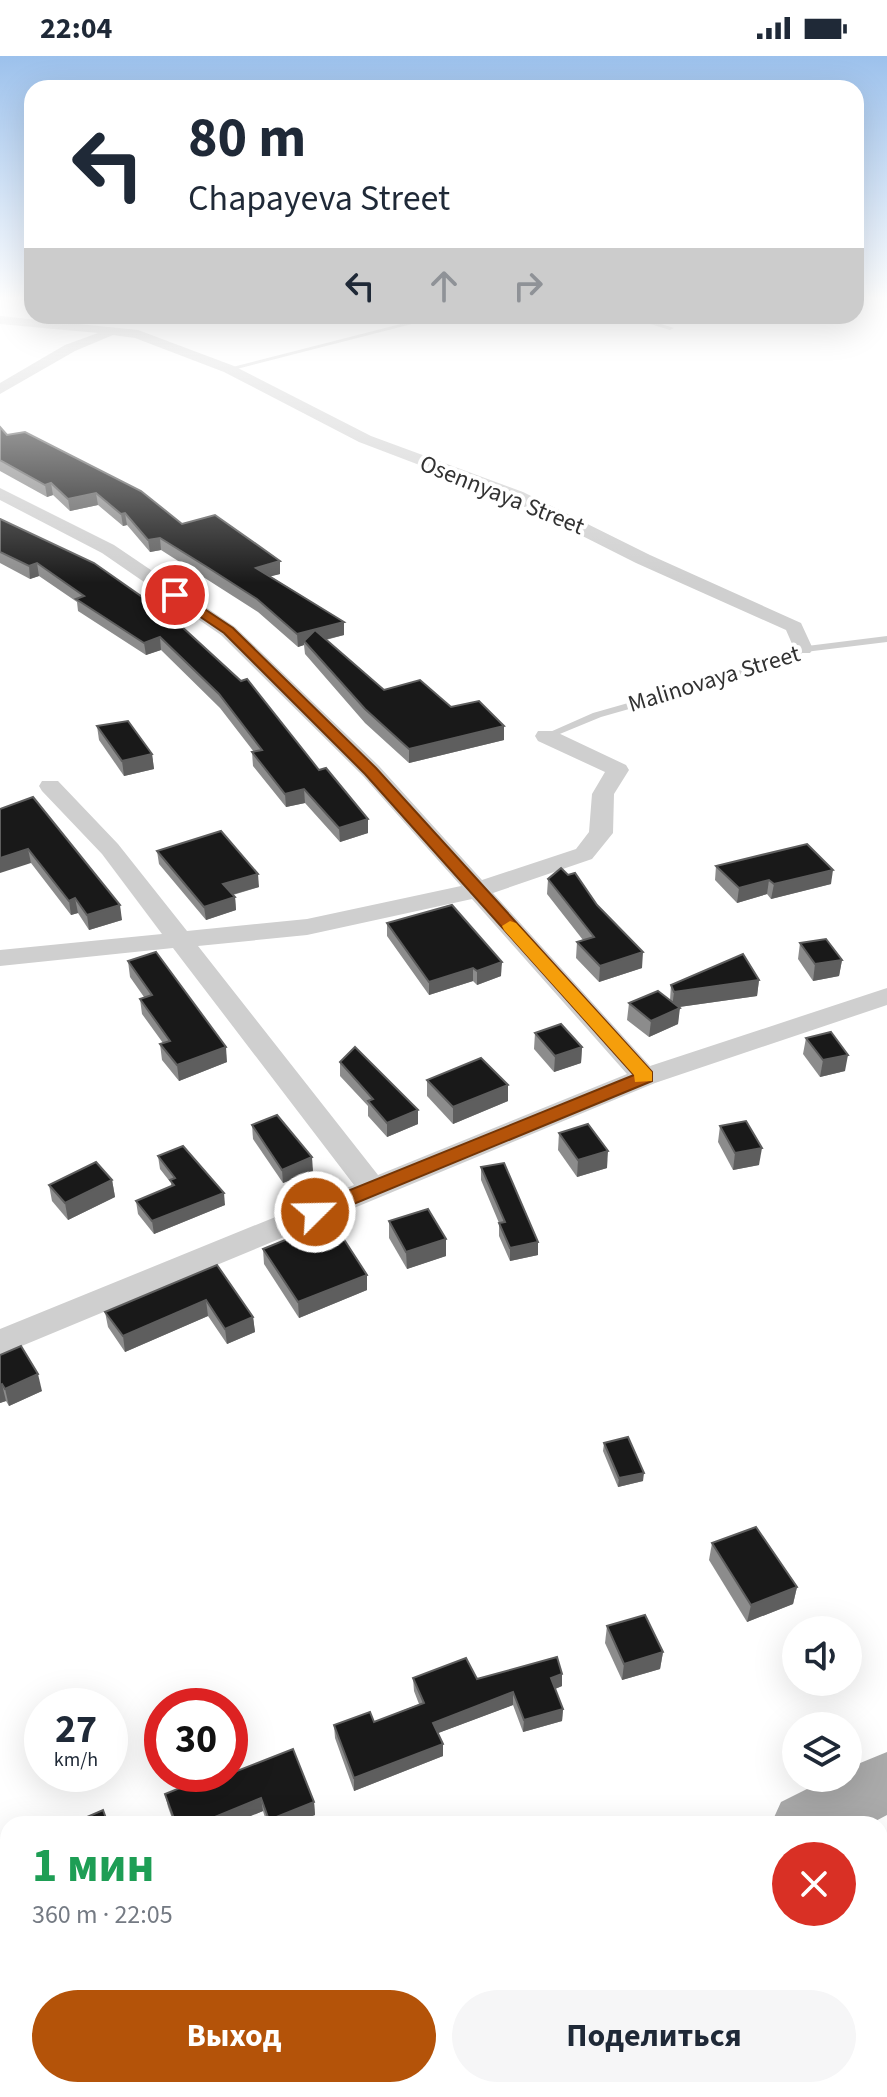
<!DOCTYPE html>
<html lang="ru">
<head>
<meta charset="utf-8">
<style>
  body { margin:0; font-family:"Source Sans 3",sans-serif; background:#f6f6f7; color:#1f2937; height:100vh; display:flex; flex-direction:column; font-size:30px; white-space:nowrap }
  * { box-sizing:border-box; margin:0 }
  p { font-size:26px; color:#747a83 }
  .icon { flex:none; width:44px; height:44px; fill:none; stroke:currentColor; stroke-width:2; stroke-linecap:round; stroke-linejoin:round }
  .map { position:relative; flex:1; overflow:hidden }
  .sheet { position:absolute; left:0px; top:1760px; width:888px; height:282px; display:flex; flex-direction:column; background:#fff; border-radius:24px 24px 0 0; box-shadow:0 8px 32px #0002 }
  .sheet>* { flex:none }
  .top-card { position:absolute; left:24px; top:24px; width:840px; height:244px; border-radius:24px; box-shadow:0 8px 32px #0002; background:#fff; color:#1f2937; overflow:hidden }
  .tools { position:absolute; left:782px; top:1560px; display:grid; gap:16px }
  .tools a { display:grid; place-items:center; width:80px; height:80px; border-radius:50%; background:#fff; box-shadow:0 8px 32px #0002; font-size:40px }
  .speed { position:absolute; left:24px; top:1632px; display:flex; gap:16px; font-size:40px; font-weight:700; text-align:center }
  .speed>* { display:grid; place-content:center; width:104px; height:104px; border-radius:50%; background:#fff; box-shadow:0 8px 32px #0002; line-height:1 }
  .speed small { font-size:20px; font-weight:400 }
  .speed .limit { border:12px solid #d22; background:#fff; color:#111 }
  .pin { position:absolute; display:grid; place-items:center; width:68px; height:68px; color:#fff; margin:-34px; border:4px solid #fff; border-radius:50%; box-shadow:0 2px 8px #0007 }
  .me { position:absolute; width:88px; margin:-44px; rotate:67deg; stroke-linejoin:round; filter:drop-shadow(0 0 6px #0008) }
  .turn { display:flex; align-items:center; gap:28px; height:168px; padding:0 32px; font-size:36px }
  .turn .icon { width:104px; height:104px; stroke-width:2.5 }
  .turn b { display:block; font-size:56px; line-height:68px }
  .lanes { display:flex; align-items:center; height:76px; padding:0 32px; background:#0003; justify-content:center; gap:40px; direction:ltr }
  .lanes .off { opacity:.35 }
  .round { display:grid; place-items:center; flex:none; width:84px; height:84px; border-radius:42px; background:#f6f6f7 }
  .summary { display:flex; align-items:center; justify-content:space-between; height:136px; padding:0 32px }
  h1 { font-size:48px; font-weight:700; line-height:60px; color:#1e9e55 }
  .button { display:flex; gap:16px; margin-top:auto; padding:16px 32px }
  .button a { flex:1; height:92px; border-radius:48px; background:#b45309; color:#fff; font-size:32px; font-weight:700; line-height:92px; text-align:center }
  .button a+a { background:#f6f6f7; color:#1f2937 }
  .status { display:flex; justify-content:space-between; align-items:center; height:56px; padding:0 40px; background:#fff; direction:ltr }
  .status svg { height:22px; fill:currentColor }
  .map>svg:first-child { display:block }
  .lines { fill:none; stroke-linecap:round; stroke-linejoin:round }
  .service { fill:#cfcfcf; fill-rule:evenodd }
  .minor { fill:#cfcfcf; fill-rule:evenodd }
  .primary { fill:#aaa; fill-rule:evenodd }
  .wall { fill:#8c8c8c }
  .shaded-wall { fill:#5e5e5e }
  .building { fill:#191919; stroke:#5e5e5e; stroke-width:2 }
  .route { fill:#b45309; stroke:#753606; stroke-width:2 }
  .slow { fill:#f59e0b }
  .labels { text-anchor:middle; dominant-baseline:central; stroke-width:8; stroke-linejoin:round; paint-order:stroke }
  .far-street-label { font-size:24px; fill:#323232; stroke:#fff }
</style>
</head>
<body>
<div class="status"><b>22:04</b><svg viewBox="0 0 49 12"><path d="M0 12V9h3v3zM5 12V6h3v6zM10 12V3h3v9zM15 12V0h3v12zM26 1h20v11H26zM47 4h2v5h-2z"/></svg></div>
<div class="map">
<svg width="887" height="2041" viewBox="0 0 887 2041">
  <rect width="100%" height="100%" fill="#fff"/>
  <g class="lines">
    <!-- service -->
    <g class="service">
      <polygon points="432,260 443,260 229,315 225,313"/>
      <polygon points="624,260 635,260 674,272 670,274"/>
      <polygon points="887,580 887,586 805,596 738,622 601,661 550,682 542,682 541,680 593,657 730,618 799,591"/>
    </g>
    <!-- minor -->
    <g class="minor">
      <polygon points="0,260 138,274 234,310 371,380 523,436 650,499 801,567 813,593 810,597 796,597 786,574 636,507 511,444 359,386 224,316 135,282 113,279 75,295 0,338 0,327 65,289 98,277 0,268"/>
      <path d="M0,432L114,489L235,571L379,710L482,824L576,793L589,776L592,738L605,716L538,685L535,680L538,675H554L626,709L629,714L614,738L613,777L592,803L493,837L650,1010L887,932V949L655,1027L0,1299V1273L354,1129L173,892L0,910V894L162,878L102,798L42,735L39,730L42,725H58L118,788L187,875L307,863L461,830L363,720L221,579L102,497L0,444ZM472,843L627,1018L378,1119L198,890L307,879Z"/>
      <polygon points="880,2012 887,2015 887,2041 856,2041 854,2034 880,2034"/>
    </g>
    <!-- primary -->
    <g class="primary">
      <polygon points="887,1696 887,1759 870,1768 771,1768 781,1746 829,1722 848,1722 848,1712"/>
      <polygon points="227,2034 312,2034 309,2041 224,2041"/>
    </g>
  </g>
  <!-- wall -->
  <g class="wall">
    <polygon points="0,371 7,379 280,518 270,520 344,566 344,579 326,584 384,634 451,651 504,684 409,707 365,667 305,598 304,589 298,591 258,556 161,494 150,496 127,469 123,470 98,449 70,455 53,439 47,441 0,415"/>
    <polygon points="0,463 94,507 368,777 340,786 305,747 286,751 253,710 252,696 254,696 220,652 161,594 146,599 78,555 77,546 39,520 30,523 0,507"/>
    <polygon points="97,670 152,698 154,713 124,720 99,684"/>
    <polygon points="0,753 122,864 89,874 78,857 71,859 31,807"/>
    <polygon points="157,795 259,831 233,839 235,841 236,854 206,864 159,808"/>
    <polygon points="716,810 831,828 771,843 767,838 737,847 715,824"/>
    <polygon points="568,819 642,912 599,926 576,902 577,886 583,884 547,838 548,823"/>
    <polygon points="387,867 501,920 477,929 473,925 429,939 387,880"/>
    <polygon points="800,887 842,904 839,920 813,925 798,903"/>
    <polygon points="128,905 227,1006 179,1025 162,1004 160,988 163,987 142,958 140,943 144,941 130,921"/>
    <polygon points="759,924 757,940 679,951 678,968 649,981 627,964 629,947 670,944 671,929"/>
    <polygon points="535,977 582,991 581,1007 554,1016 534,993"/>
    <polygon points="806,982 845,1015 820,1021 803,998"/>
    <polygon points="340,1006 418,1054 418,1068 387,1081 368,1060 368,1050 340,1020"/>
    <polygon points="427,1024 508,1045 453,1068 427,1040"/>
    <polygon points="252,1069 313,1115 283,1127 253,1083"/>
    <polygon points="720,1070 759,1109 733,1114 718,1086"/>
    <polygon points="559,1077 607,1112 577,1121 558,1094"/>
    <polygon points="158,1100 225,1149 154,1178 138,1158 136,1145 171,1130 171,1127 160,1113"/>
    <polygon points="481,1111 538,1186 538,1199 510,1205 499,1180 499,1167 481,1124"/>
    <polygon points="112,1124 115,1141 68,1164 52,1145 49,1129"/>
    <polygon points="389,1165 446,1183 446,1200 407,1213 389,1182"/>
    <polygon points="263,1193 367,1234 299,1262 264,1208"/>
    <polygon points="217,1209 253,1261 255,1276 227,1288 208,1260 125,1296 108,1271 105,1256"/>
    <polygon points="0,1299 42,1335 9,1350 6,1345 0,1347"/>
    <polygon points="604,1387 643,1425 618,1431 603,1395"/>
    <polygon points="712,1487 797,1531 793,1548 747,1566 709,1504"/>
    <polygon points="607,1570 663,1596 660,1613 622,1624 605,1587"/>
    <polygon points="413,1622 477,1623 562,1630 555,1633 563,1653 562,1665 523,1676 513,1649 438,1677 443,1700 354,1735 335,1682 334,1669 374,1666 419,1648 414,1635"/>
    <polygon points="209,1726 314,1746 315,1759 291,1768 267,1768 263,1755 231,1768 174,1768 168,1751 165,1738"/>
  </g>
  <!-- shaded-wall -->
  <g class="shaded-wall">
    <polygon points="51,427 53,439 47,441 45,429"/>
    <polygon points="96,437 98,449 70,455 68,443"/>
    <polygon points="125,457 127,469 123,470 121,458"/>
    <polygon points="160,482 161,494 150,496 148,484"/>
    <polygon points="280,505 280,518 257,524 256,512"/>
    <polygon points="37,507 39,520 30,523 29,510"/>
    <polygon points="344,566 344,579 307,588 304,585 304,589 298,591 297,578"/>
    <polygon points="160,581 161,594 146,599 144,587"/>
    <polygon points="504,670 504,684 409,707 409,693"/>
    <polygon points="152,698 154,713 124,720 122,705"/>
    <polygon points="304,733 305,747 286,751 285,738"/>
    <polygon points="368,763 368,777 340,786 339,772"/>
    <polygon points="28,793 31,807 0,817 0,802"/>
    <polygon points="833,814 831,828 771,843 774,828"/>
    <polygon points="258,818 259,831 224,841 223,828"/>
    <polygon points="769,824 767,838 737,847 739,832"/>
    <polygon points="235,841 236,854 206,864 204,851"/>
    <polygon points="75,842 78,857 71,859 69,845"/>
    <polygon points="120,849 122,864 89,874 87,859"/>
    <polygon points="643,896 642,912 599,926 600,910"/>
    <polygon points="842,904 839,920 813,925 815,908"/>
    <polygon points="502,906 501,920 477,929 477,915"/>
    <polygon points="473,912 473,925 429,939 429,926"/>
    <polygon points="759,924 757,940 672,952 674,936"/>
    <polygon points="680,952 678,968 649,981 651,965"/>
    <polygon points="226,991 227,1006 179,1025 177,1009"/>
    <polygon points="582,991 581,1007 554,1016 555,1000"/>
    <polygon points="848,999 845,1015 820,1021 823,1004"/>
    <polygon points="508,1029 508,1045 453,1068 453,1051"/>
    <polygon points="418,1054 418,1068 387,1081 387,1067"/>
    <polygon points="762,1092 759,1109 733,1114 735,1097"/>
    <polygon points="608,1095 607,1112 577,1121 578,1104"/>
    <polygon points="312,1101 313,1115 283,1127 282,1114"/>
    <polygon points="112,1124 115,1141 68,1164 65,1147"/>
    <polygon points="224,1137 225,1149 154,1178 152,1165"/>
    <polygon points="446,1183 446,1200 407,1213 406,1196"/>
    <polygon points="538,1186 538,1199 510,1205 510,1192"/>
    <polygon points="367,1219 367,1234 299,1262 298,1246"/>
    <polygon points="206,1244 208,1260 125,1296 123,1280"/>
    <polygon points="253,1261 255,1276 227,1288 225,1273"/>
    <polygon points="38,1318 42,1335 9,1350 5,1333"/>
    <polygon points="2,1328 6,1345 0,1347 0,1329"/>
    <polygon points="644,1417 643,1425 618,1431 619,1422"/>
    <polygon points="797,1531 793,1548 747,1566 751,1549"/>
    <polygon points="663,1596 660,1613 622,1624 624,1608"/>
    <polygon points="562,1618 562,1630 550,1635 551,1622"/>
    <polygon points="513,1636 513,1649 433,1679 433,1667"/>
    <polygon points="563,1653 562,1665 523,1676 524,1664"/>
    <polygon points="443,1688 443,1700 354,1735 354,1722"/>
    <polygon points="261,1742 263,1755 231,1768 198,1768"/>
    <polygon points="314,1746 315,1759 291,1768 269,1768 269,1764"/>
    <polygon points="8,1818 8,1833 0,1837 0,1822"/>
  </g>
  <!-- building -->
  <g class="building">
    <polygon points="0,371 7,379 25,376 141,435 182,468 215,459 280,505 256,512 344,566 297,578 257,543 207,511 160,482 148,484 125,457 121,458 96,437 68,443 51,427 45,429 0,404"/>
    <polygon points="0,463 94,507 141,540 144,536 241,625 247,623 319,714 326,712 368,763 339,772 304,733 285,738 252,696 262,694 219,638 160,581 144,587 76,543 84,540 37,507 29,510 0,496"/>
    <polygon points="315,574 384,634 420,624 451,651 479,645 504,670 409,693 365,653 304,585"/>
    <polygon points="128,665 152,698 122,705 97,670"/>
    <polygon points="33,741 120,849 87,859 75,842 69,845 28,793 0,802 0,753"/>
    <polygon points="221,775 258,818 223,828 235,841 204,851 157,795"/>
    <polygon points="807,788 833,814 774,828 769,824 739,832 716,810"/>
    <polygon points="561,812 568,819 575,817 597,849 643,896 600,910 577,886 594,881 548,823"/>
    <polygon points="452,849 502,906 477,915 473,912 429,926 387,867"/>
    <polygon points="826,883 842,904 815,908 800,887"/>
    <polygon points="156,896 226,991 177,1009 160,988 170,985 140,943 152,939 128,905"/>
    <polygon points="743,898 759,924 674,936 671,929"/>
    <polygon points="658,935 680,952 651,965 629,947"/>
    <polygon points="561,968 582,991 555,1000 535,977"/>
    <polygon points="831,976 848,999 823,1004 806,982"/>
    <polygon points="355,991 418,1054 387,1067 368,1045 373,1043 340,1006"/>
    <polygon points="481,1002 508,1029 453,1051 427,1024"/>
    <polygon points="277,1059 312,1101 282,1114 252,1069"/>
    <polygon points="746,1065 762,1092 735,1097 720,1070"/>
    <polygon points="588,1068 608,1095 578,1104 559,1077"/>
    <polygon points="183,1090 224,1137 152,1165 136,1145 174,1129 170,1124 175,1122 158,1100"/>
    <polygon points="96,1106 112,1124 65,1147 49,1129"/>
    <polygon points="504,1107 538,1186 510,1192 499,1167 505,1166 481,1111"/>
    <polygon points="428,1153 446,1183 406,1196 389,1165"/>
    <polygon points="332,1165 367,1219 298,1246 263,1193"/>
    <polygon points="217,1209 253,1261 225,1273 206,1244 123,1280 105,1256"/>
    <polygon points="21,1290 38,1318 5,1333 2,1328 0,1329 0,1299"/>
    <polygon points="628,1381 644,1417 619,1422 604,1387"/>
    <polygon points="756,1471 797,1531 751,1549 712,1487"/>
    <polygon points="645,1559 663,1596 624,1608 607,1570"/>
    <polygon points="557,1601 562,1618 551,1622 563,1653 524,1664 513,1636 433,1667 443,1688 354,1722 334,1669 370,1656 374,1666 424,1647 413,1622 466,1602 477,1623"/>
    <polygon points="293,1693 314,1746 269,1764 261,1742 198,1768 176,1768 165,1738 207,1721 209,1726"/>
    <polygon points="103,1754 108,1768 71,1768"/>
    <polygon points="8,1782 8,1818 0,1822 0,1786"/>
    <polygon points="667,2034 817,2034 821,2041 671,2041"/>
  </g>
  <!-- sky -->
  <linearGradient id="sky" x2="0" y2="1"><stop stop-color="#9cc1ec"/><stop offset="0.46" stop-color="#fff"/><stop offset="1" stop-color="#fff" stop-opacity="0"/></linearGradient>
  <rect width="887" height="527" fill="url(#sky)"/>
  <!-- route -->
  <polygon class="route" points="171,536 179,536 233,572 376,712 652,1016 652,1025 322,1161 308,1161 305,1156 308,1151 634,1019 365,718 224,577 171,541"/>
  <!-- slow -->
  <polygon class="slow" points="510,865 516,867 652,1016 652,1025 635,1026 634,1019 504,874 502,870"/>
  <g class="labels">
    <!-- far-street labels -->
    <g class="far-street-label">
      <text transform="translate(502 439) rotate(22)">Osennyaya Street</text>
      <text transform="translate(714 623) rotate(-17)">Malinovaya Street</text>
    </g>
  </g>
</svg>
<div class="tools">
<a><svg class="icon" aria-label="sound" viewBox="0 0 24 24"><path d="M4 9h4l5-4v14l-5-4H4zM17 9q2 3 0 6"/></svg></a>
<a><svg class="icon" aria-label="layers" viewBox="0 0 24 24"><path d="M12 4l9 5-9 5-9-5zM3 14l9 5 9-5"/></svg></a>
</div>
<div class="speed"><div>27<small>km/h</small></div><div class="limit">30</div></div>
<div class="pin" style="left:175px;top:539px;background:#d93025"><svg class="icon" aria-label="arrive" viewBox="0 0 24 24"><path d="M6 21V4h12l-3 4 3 4H6"/></svg></div>
<svg class="me" style="left:315px;top:1156px" viewBox="-20 -20 40 40"><circle r="17" fill="#b45309" stroke="#fff" stroke-width="3"/><path d="M0-11L8 9 0 5-8 9z" fill="#fff"/></svg>
<div class="top-card">
<div class="turn"><svg class="icon" aria-label="left" viewBox="0 0 24 24"><path d="M17 20v-9H6M10 6l-5 5 5 5"/></svg><div><b>80 m</b>Chapayeva Street</div></div>
<div class="lanes"><svg class="icon" aria-label="left" viewBox="0 0 24 24"><path d="M17 20v-9H6M10 6l-5 5 5 5"/></svg><svg class="icon off" aria-label="ahead" viewBox="0 0 24 24"><path d="M12 20V5M6 11l6-6 6 6"/></svg><svg class="icon off" aria-label="right" viewBox="0 0 24 24"><path d="M7 20v-9h11M14 6l5 5-5 5"/></svg></div>
</div>
<section class="sheet">
<div class="summary"><div><h1>1 мин</h1><p>360 m · 22:05</p></div><a class="round" style="background:#d93025;color:#fff"><svg class="icon" aria-label="close" viewBox="0 0 24 24"><path d="M6 6l12 12M18 6L6 18"/></svg></a></div>
<div class="button"><a>Выход</a><a>Поделиться</a></div>
</section>
</div>
</body>
</html>
